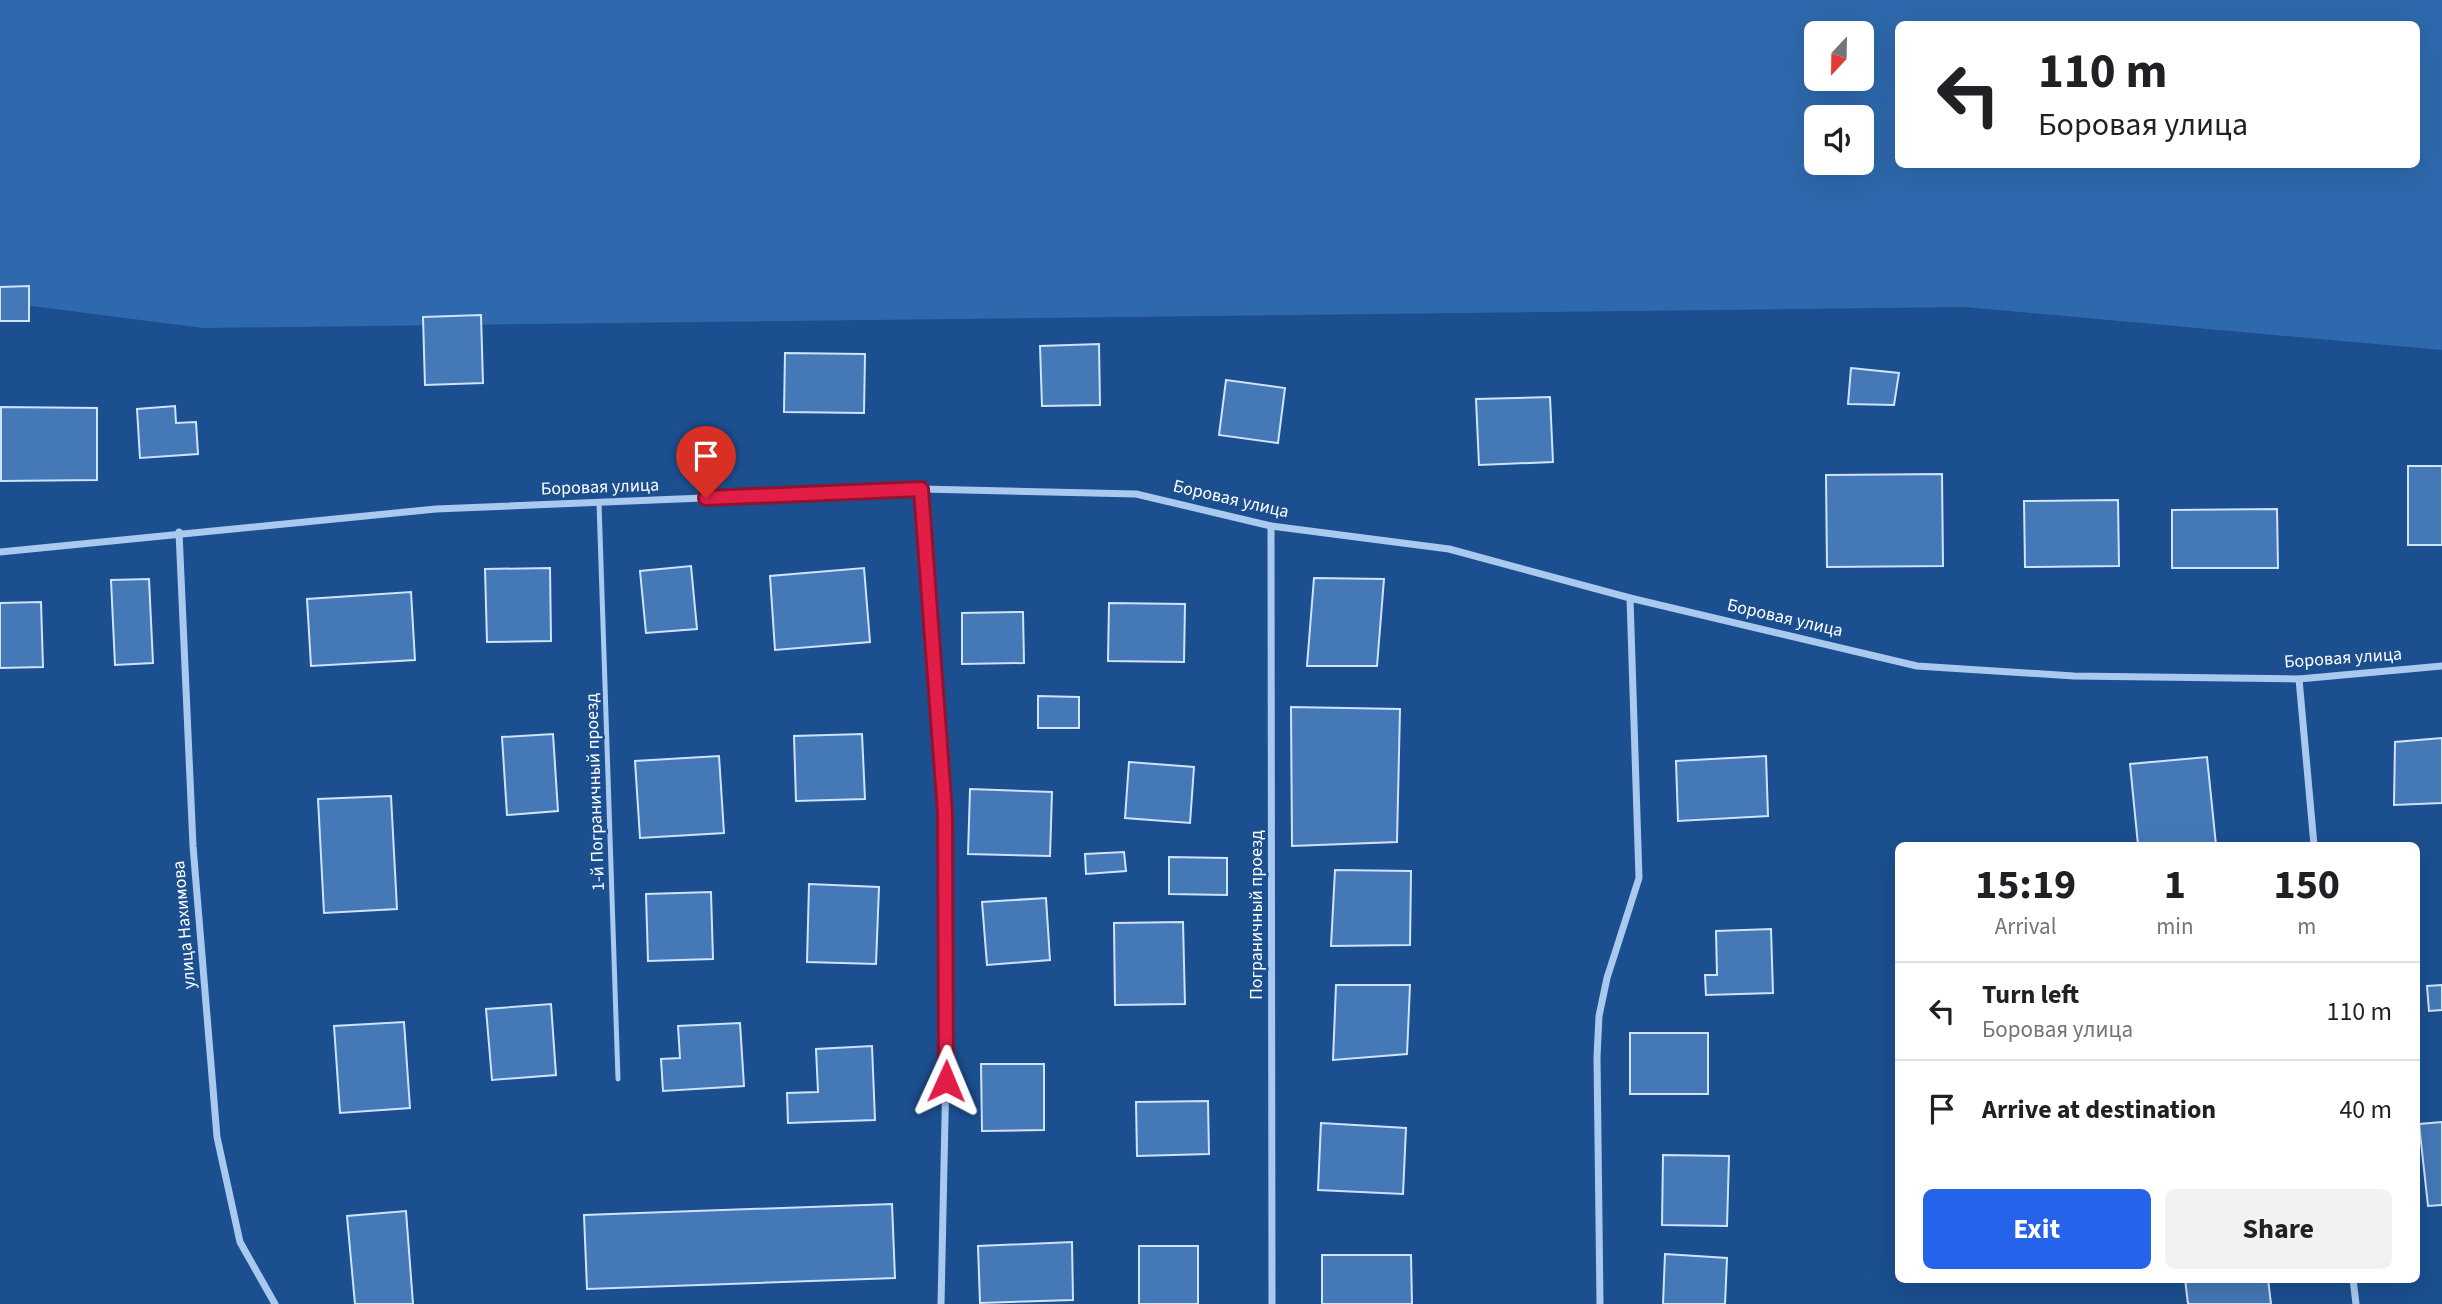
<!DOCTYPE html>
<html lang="en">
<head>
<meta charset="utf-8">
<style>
  body { margin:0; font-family:"Source Sans 3",sans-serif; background:#f2f2f2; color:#202124; height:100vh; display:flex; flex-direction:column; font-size:26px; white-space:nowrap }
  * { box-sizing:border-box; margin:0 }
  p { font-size:23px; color:#757577 }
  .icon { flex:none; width:38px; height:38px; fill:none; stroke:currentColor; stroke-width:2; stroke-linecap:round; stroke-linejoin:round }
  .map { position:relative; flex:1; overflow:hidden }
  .side { position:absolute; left:1895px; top:842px; width:525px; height:441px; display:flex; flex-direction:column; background:#fff; border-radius:10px; box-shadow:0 7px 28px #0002 }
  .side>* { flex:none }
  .banner { position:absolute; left:1895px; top:21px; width:525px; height:147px; border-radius:10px; box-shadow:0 7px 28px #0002; background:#fff; color:#202124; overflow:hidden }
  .needle { width:46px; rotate:202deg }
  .controls { position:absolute; left:1804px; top:21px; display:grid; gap:14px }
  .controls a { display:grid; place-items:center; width:70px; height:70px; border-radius:10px; background:#fff; box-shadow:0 7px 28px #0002; font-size:35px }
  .pin { position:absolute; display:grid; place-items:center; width:60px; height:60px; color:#fff; margin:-72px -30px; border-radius:50% 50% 50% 0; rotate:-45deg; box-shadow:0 0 7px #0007 }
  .pin .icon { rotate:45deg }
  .me { position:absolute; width:77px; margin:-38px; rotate:1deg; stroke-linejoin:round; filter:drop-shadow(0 0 5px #0008) }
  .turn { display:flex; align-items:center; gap:24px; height:147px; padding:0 28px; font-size:32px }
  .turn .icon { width:91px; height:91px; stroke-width:2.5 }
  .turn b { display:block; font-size:49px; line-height:60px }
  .eta { display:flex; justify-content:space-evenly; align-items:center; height:119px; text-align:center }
  .eta b { font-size:42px; font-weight:700; line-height:49px }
  .primary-button { display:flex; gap:14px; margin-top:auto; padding:14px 28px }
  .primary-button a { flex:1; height:80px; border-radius:10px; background:#2563eb; color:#fff; font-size:28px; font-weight:700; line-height:80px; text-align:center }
  .primary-button a+a { background:#f2f2f2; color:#202124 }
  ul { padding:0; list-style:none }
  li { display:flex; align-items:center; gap:21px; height:98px; padding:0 28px; border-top:2px solid #e0e0e0 }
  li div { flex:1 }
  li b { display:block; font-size:26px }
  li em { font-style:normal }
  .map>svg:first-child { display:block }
  .green { fill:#2e69ad; fill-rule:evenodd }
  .building { fill:#4478b7; stroke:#cfe3fa; stroke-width:2 }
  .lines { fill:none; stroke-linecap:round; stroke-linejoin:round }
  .lane { stroke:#a9c9ee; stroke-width:5 }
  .street { stroke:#a9c9ee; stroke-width:7 }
  .route-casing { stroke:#92132f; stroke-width:18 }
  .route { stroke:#e11d48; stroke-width:12 }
  .labels { text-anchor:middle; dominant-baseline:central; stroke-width:5; stroke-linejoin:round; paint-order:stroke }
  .street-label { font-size:18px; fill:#fff; stroke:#1b4f8f }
</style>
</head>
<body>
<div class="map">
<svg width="2442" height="1304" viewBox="0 0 2442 1304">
  <rect width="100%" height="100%" fill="#1b4f8f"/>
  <!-- green -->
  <path class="green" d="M0,0H2442V350L1964,307L203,328L0,302ZM1899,24H2417V164H1899ZM1816,33H1862V79H1816ZM1816,117H1862V163H1816Z"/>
  <!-- building -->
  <g class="building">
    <polygon points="29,286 29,321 0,321 0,287"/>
    <polygon points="481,315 483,383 425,385 423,317"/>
    <polygon points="1099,344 1100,405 1042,406 1040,346"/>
    <polygon points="785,353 865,354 864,413 784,412"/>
    <polygon points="1851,368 1899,373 1894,405 1848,404"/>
    <polygon points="1226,380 1285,388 1278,443 1219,435"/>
    <polygon points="1550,397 1553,462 1479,465 1476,399"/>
    <polygon points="175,406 176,423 196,422 198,454 140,458 137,409"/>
    <polygon points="1,407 97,408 97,480 1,481"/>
    <rect x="2408" y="466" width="34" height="79"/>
    <polygon points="1942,474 1943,566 1827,567 1826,475"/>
    <polygon points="2118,500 2119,566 2025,567 2024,501"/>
    <polygon points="2277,509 2278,568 2172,568 2172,510"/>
    <polygon points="691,566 697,629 646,633 640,571"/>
    <polygon points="550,568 551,641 487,642 485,569"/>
    <polygon points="864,568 870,642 775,650 770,576"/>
    <polygon points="1314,578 1384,579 1377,666 1307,666"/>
    <polygon points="149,579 153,663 115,665 111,580"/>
    <polygon points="411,592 415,660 311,666 307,599"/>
    <polygon points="41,602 43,667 0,668 0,603"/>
    <polygon points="1109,603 1185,604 1184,662 1108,661"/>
    <polygon points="1023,612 1024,663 962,664 962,613"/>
    <polygon points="1038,696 1079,697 1079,728 1038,728"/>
    <polygon points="1291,707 1400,709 1397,842 1292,846"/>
    <polygon points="553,734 558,811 507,815 502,737"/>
    <polygon points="862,734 865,799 796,801 794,736"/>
    <polygon points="2442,738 2442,803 2394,805 2395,742"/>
    <polygon points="719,756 724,833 640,838 635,761"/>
    <polygon points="1766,756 1768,816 1678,821 1676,761"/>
    <polygon points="2207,757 2216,845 2138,845 2130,764"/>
    <polygon points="1129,762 1194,767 1190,823 1125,818"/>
    <polygon points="970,789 1052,792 1050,856 968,854"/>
    <polygon points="391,796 397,909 324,913 318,799"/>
    <polygon points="1124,852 1126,871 1086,874 1085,854"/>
    <polygon points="1169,857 1227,858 1227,895 1169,894"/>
    <polygon points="1335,870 1411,871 1410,945 1331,946"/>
    <polygon points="809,884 879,887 876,964 807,962"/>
    <polygon points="711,892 713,959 648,961 646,894"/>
    <polygon points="1046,898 1050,960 987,965 982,902"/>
    <polygon points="1183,922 1185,1004 1115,1005 1114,923"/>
    <polygon points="1771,929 1773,993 1706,995 1705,975 1717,975 1716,931"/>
    <polygon points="1336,985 1410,985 1407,1054 1333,1060"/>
    <polygon points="2442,985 2442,1010 2429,1011 2427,986"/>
    <polygon points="551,1004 556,1075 492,1080 486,1009"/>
    <polygon points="404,1022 410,1108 340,1113 334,1026"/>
    <polygon points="740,1023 744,1086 663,1091 661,1059 680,1058 678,1026"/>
    <rect x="1630" y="1033" width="78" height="61"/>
    <polygon points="872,1046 875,1120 788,1123 787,1093 818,1092 816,1049"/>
    <polygon points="981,1064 1044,1064 1044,1130 982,1131"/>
    <polygon points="1208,1101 1209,1154 1137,1156 1136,1102"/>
    <polygon points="2442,1122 2442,1205 2428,1206 2419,1124"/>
    <polygon points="1321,1123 1406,1128 1403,1194 1318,1190"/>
    <polygon points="1663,1155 1729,1156 1727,1226 1662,1225"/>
    <polygon points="892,1204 895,1278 587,1289 584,1215"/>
    <polygon points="406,1211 413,1304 355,1304 347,1216"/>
    <polygon points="1072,1242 1073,1300 980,1303 978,1246"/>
    <rect x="1139" y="1246" width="59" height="58"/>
    <polygon points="1665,1254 1727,1258 1725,1304 1663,1304"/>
    <polygon points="1322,1255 1411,1255 1412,1304 1322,1304"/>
    <polygon points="2185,1279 2268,1279 2271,1304 2188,1304"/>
  </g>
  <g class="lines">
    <!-- lane -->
    <polyline class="lane" points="599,503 618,1079"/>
    <!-- street -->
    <g class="street">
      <polyline points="921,489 945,813 947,1026 941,1304"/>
      <polyline points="1271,526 1272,1304"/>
      <polyline points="179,532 193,846 217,1137 240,1242 275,1304"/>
      <polyline points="0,552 436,509 921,489 1136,494 1271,526 1449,549 1630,598 1917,666 2074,676 2299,679 2442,666"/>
      <polyline points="2299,679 2314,845"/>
      <polyline points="2353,1279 2356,1304"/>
      <polyline points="1600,1304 1597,1057 1599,1016 1607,978 1639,878 1630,598"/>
    </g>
  </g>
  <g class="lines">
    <defs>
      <polyline id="route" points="706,498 921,489 945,813 946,1081"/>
    </defs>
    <!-- route casing -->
    <use href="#route" class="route-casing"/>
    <!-- route -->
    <use href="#route" class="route"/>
  </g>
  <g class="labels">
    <!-- street labels -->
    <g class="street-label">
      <text transform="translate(600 487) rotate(-2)">Боровая улица</text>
      <text transform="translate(1231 499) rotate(13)">Боровая улица</text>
      <text transform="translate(1785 618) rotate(13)">Боровая улица</text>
      <text transform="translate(2343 658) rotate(-4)">Боровая улица</text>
      <text transform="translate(595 792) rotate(-92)">1-й Пограничный проезд</text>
      <text transform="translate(1256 915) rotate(-90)">Пограничный проезд</text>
      <text transform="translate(184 925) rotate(-95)">улица Нахимова</text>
    </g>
  </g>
</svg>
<div class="controls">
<a><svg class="needle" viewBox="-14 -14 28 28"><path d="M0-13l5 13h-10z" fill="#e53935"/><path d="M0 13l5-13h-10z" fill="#757577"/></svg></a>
<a><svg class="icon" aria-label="sound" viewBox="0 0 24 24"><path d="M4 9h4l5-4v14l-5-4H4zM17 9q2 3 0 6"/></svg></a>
</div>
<div class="pin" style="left:706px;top:498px;background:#d93025"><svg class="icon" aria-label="arrive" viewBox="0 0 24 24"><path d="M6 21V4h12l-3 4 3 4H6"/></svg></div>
<svg class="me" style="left:946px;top:1081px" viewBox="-20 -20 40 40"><path d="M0-17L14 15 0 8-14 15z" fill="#e11d48" stroke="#fff" stroke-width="4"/></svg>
<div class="banner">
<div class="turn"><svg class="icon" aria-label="left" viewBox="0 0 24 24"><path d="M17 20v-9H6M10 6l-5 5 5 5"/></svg><div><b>110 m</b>Боровая улица</div></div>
</div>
<section class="side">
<div class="eta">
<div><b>15:19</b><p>Arrival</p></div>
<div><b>1</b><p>min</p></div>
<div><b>150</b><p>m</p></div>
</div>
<ul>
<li><svg class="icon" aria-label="left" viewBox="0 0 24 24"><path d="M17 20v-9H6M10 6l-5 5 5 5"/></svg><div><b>Turn left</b><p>Боровая улица</p></div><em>110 m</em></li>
<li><svg class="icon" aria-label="arrive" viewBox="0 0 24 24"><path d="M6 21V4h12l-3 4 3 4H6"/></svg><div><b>Arrive at destination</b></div><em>40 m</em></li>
</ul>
<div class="primary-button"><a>Exit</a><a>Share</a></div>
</section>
</div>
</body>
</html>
